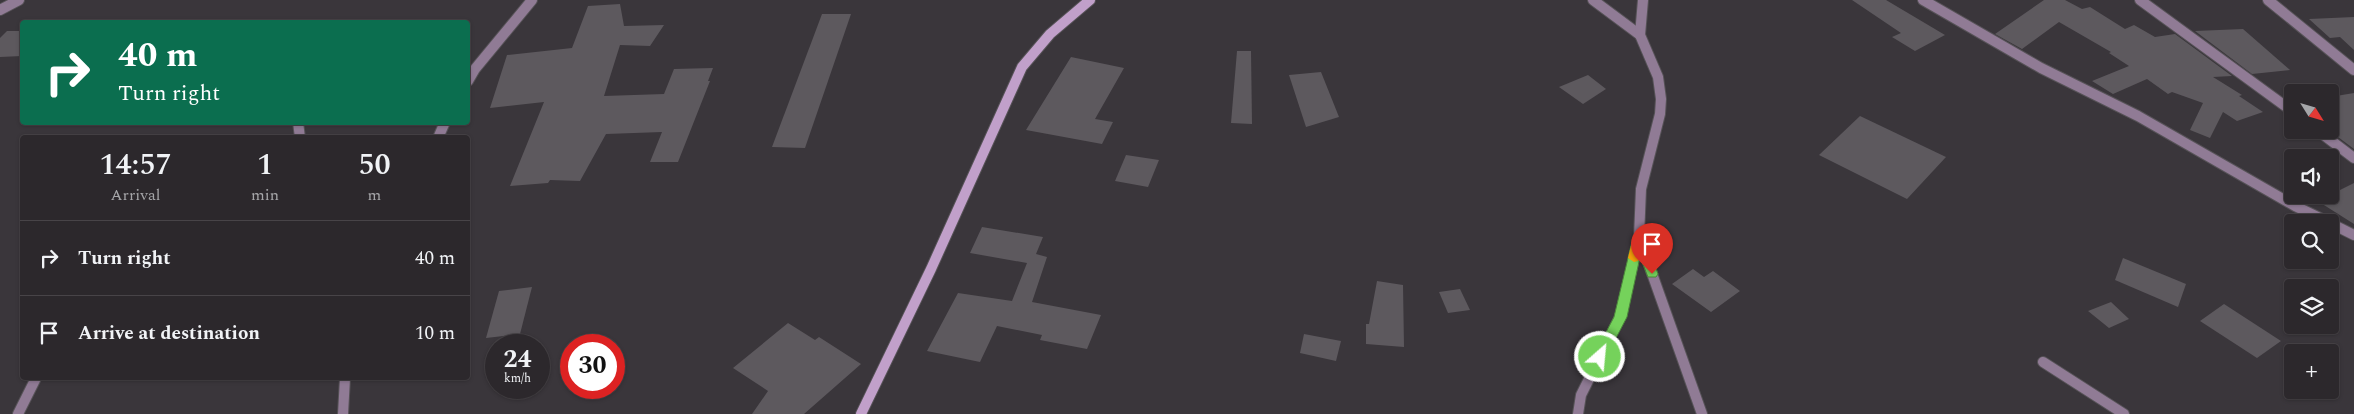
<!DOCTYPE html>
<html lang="en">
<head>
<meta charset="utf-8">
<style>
  body { margin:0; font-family:Spectral,serif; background:#383438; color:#f1f3f6; height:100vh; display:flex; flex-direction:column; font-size:19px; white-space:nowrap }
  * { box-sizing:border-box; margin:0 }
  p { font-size:16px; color:#a6a6a9 }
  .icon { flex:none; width:28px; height:28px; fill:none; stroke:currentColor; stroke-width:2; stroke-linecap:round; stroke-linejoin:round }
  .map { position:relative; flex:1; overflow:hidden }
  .details { position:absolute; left:20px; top:135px; width:450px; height:245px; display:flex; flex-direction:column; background:#2c282c; border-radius:5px; box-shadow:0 1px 4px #0004,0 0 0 1px #484448 }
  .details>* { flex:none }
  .banner { position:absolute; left:20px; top:20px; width:450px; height:105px; border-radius:5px; box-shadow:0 1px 4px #0004,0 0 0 1px #484448; background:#0b6e4f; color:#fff; overflow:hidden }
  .needle { width:32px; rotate:127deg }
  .tools { position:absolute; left:2284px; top:84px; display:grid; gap:10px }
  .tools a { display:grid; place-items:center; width:55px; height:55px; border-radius:5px; background:#2c282c; box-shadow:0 1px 4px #0004,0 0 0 1px #484448; font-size:25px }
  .speed { position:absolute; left:485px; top:334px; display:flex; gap:10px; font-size:25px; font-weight:700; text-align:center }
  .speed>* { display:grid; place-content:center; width:65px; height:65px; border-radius:50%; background:#2c282c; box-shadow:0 1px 4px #0004,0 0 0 1px #484448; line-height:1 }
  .speed small { font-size:12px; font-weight:400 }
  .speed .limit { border:8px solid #d22; background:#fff; color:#111 }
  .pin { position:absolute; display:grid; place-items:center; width:42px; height:42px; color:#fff; margin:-51px -21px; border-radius:50% 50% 50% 0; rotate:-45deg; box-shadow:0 0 5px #0007 }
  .pin .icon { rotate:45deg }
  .me { position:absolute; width:55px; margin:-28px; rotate:27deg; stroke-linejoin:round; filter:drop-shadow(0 0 4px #0008) }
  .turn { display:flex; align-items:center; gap:18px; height:105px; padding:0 15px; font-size:22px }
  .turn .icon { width:65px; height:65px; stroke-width:2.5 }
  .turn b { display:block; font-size:35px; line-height:42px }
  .eta { display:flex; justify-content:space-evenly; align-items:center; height:85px; text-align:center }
  .eta b { font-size:30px; font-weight:600; line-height:35px }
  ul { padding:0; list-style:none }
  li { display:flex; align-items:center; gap:15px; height:75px; padding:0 15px; border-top:1px solid #484448 }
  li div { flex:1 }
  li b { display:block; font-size:19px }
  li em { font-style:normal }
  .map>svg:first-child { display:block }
  .building { fill:#5d595e }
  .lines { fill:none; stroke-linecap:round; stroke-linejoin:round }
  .minor-casing { stroke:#565257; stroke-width:12 }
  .secondary-casing { stroke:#565257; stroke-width:12 }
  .minor { stroke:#907b95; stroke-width:10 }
  .secondary { stroke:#c1a0ca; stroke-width:10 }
  .route { fill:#75d25b; stroke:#4c883b }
  .slow { fill:#f59e0b }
</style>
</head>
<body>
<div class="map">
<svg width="2354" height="414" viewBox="0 0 2354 414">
  <rect width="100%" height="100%" fill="#3a363b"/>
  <!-- building -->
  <g class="building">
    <polygon points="1852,0 1886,0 1945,35 1915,51 1892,37 1901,33"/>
    <polygon points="2044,0 2065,0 2082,9 2090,7 2125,29 2134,25 2155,37 2175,34 2232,76 2213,77 2242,95 2239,96 2263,112 2237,121 2223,112 2210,138 2190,130 2203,103 2172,92 2168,94 2147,79 2113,94 2092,81 2129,66 2109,53 2111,52 2059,22 2022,49 1995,34"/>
    <polygon points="620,4 624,26 664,25 650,46 620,45 604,96 664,94 674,69 713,68 708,81 710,81 678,162 650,162 662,132 606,134 580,181 550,180 548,183 510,186 544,102 490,108 507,55 572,48 588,6"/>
    <polygon points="822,14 851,14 805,148 772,147"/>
    <polygon points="2354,17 2354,50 2340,37 2330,38 2309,19"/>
    <polygon points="2243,29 2290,70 2252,74 2195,31"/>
    <polygon points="7,31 22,31 22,56 0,57 0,38"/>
    <polygon points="1237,51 1251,51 1252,124 1231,123"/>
    <polygon points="1071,57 1124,68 1095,119 1113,122 1102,144 1026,130"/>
    <polygon points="1321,72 1339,117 1306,127 1289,75"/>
    <polygon points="1588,75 1606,89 1583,104 1559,87"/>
    <polygon points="2354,93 2354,149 2330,131 2330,97"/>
    <polygon points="1860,116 1946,157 1907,199 1819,155"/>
    <polygon points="1126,155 1159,160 1148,187 1115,181"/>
    <polygon points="2354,183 2354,224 2316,200 2330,195"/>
    <polygon points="982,227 1043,237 1036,254 1047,257 1032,302 1101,315 1087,349 1040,340 1042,335 997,326 980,362 927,351 958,293 1012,301 1027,263 970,253"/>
    <polygon points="2123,258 2186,284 2178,307 2115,280"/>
    <polygon points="1693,269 1704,277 1713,271 1740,291 1711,312 1672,284"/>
    <polygon points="1377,281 1403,285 1404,347 1366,344 1366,324 1369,324"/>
    <polygon points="532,287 520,334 486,338 499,291"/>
    <polygon points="1460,289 1470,310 1448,313 1439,292"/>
    <polygon points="2111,302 2129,319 2109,328 2088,311"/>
    <polygon points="2224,304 2281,341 2257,358 2200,321"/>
    <polygon points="788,323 815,340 819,337 861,364 804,414 752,414 768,391 733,368"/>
    <polygon points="1304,334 1341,341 1336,361 1300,353"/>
  </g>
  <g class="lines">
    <defs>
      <g id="minor">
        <polyline points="1593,0 1640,35"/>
        <polyline points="1643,0 1640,35 1658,77 1661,99 1660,114 1641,189 1639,237 1702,414"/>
        <polyline points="1923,0 2041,68 2138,116 2295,206 2328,222"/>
        <polyline points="2140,0 2292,111"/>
        <polyline points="2268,0 2354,70"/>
        <polyline points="0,10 19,0"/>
        <polyline points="468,81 475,69 532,0"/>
        <polyline points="298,122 300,138"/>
        <polyline points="2317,130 2354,158"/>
        <polyline points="438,138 445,122"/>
        <polyline points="2330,223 2354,235"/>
        <polyline points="2043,362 2124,414"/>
        <polyline points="18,414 36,378"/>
        <polyline points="343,414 345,378"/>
        <polyline points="1578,414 1581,395 1620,317 1639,238"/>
      </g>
      <polyline id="secondary" points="861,414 931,269 1022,67 1050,34 1090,0"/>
    </defs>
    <!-- minor casing -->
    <use href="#minor" class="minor-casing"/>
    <!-- secondary casing -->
    <use href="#secondary" class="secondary-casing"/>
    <!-- minor -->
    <use href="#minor" class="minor"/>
    <!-- secondary -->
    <use href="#secondary" class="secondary"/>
  </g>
  <!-- route -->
  <polygon class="route" points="1639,233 1645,237 1658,274 1656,277 1648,277 1640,257 1627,317 1604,361 1595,361 1593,357 1614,317 1633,237"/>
  <!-- slow -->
  <polygon class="slow" points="1639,233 1643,234 1649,249 1647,252 1641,252 1638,261 1634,262 1628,258 1633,237"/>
</svg>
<div class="tools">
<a><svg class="needle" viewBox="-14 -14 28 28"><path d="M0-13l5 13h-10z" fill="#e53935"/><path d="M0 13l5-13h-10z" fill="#a6a6a9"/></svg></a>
<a><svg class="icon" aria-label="sound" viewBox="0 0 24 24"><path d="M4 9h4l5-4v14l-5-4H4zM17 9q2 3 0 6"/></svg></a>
<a><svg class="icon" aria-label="search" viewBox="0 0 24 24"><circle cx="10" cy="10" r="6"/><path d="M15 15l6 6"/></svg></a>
<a><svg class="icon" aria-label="layers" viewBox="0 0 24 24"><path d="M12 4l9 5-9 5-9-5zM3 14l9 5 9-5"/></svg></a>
<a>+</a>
</div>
<div class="speed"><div>24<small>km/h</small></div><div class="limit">30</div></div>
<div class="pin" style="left:1652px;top:274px;background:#d93025"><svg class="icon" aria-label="arrive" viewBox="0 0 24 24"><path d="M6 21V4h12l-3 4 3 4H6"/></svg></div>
<svg class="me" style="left:1600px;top:357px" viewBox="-20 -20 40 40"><circle r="17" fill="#75d25b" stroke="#fff" stroke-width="3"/><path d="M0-11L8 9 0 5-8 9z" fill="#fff"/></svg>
<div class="banner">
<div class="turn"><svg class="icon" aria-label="right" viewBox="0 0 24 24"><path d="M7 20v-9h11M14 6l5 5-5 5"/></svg><div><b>40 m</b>Turn right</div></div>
</div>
<section class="details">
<div class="eta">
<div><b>14:57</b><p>Arrival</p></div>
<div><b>1</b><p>min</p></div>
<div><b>50</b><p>m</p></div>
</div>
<ul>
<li><svg class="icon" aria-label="right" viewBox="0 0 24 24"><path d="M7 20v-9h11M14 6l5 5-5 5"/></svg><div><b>Turn right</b></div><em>40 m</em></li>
<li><svg class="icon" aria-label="arrive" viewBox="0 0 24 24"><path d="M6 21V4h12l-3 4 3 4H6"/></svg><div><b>Arrive at destination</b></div><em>10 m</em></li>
</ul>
</section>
</div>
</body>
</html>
